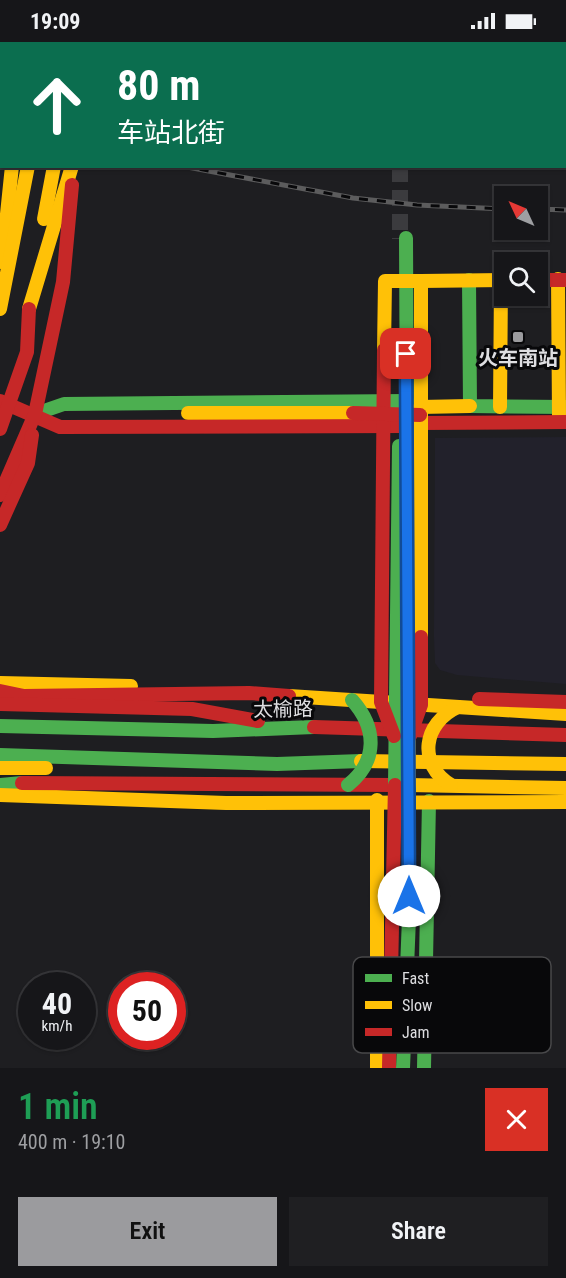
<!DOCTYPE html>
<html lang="en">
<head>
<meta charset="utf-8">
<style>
  body { margin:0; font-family:"Roboto Condensed","Noto Sans SC",sans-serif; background:#1f1f22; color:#f1f3f6; height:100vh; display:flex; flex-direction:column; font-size:22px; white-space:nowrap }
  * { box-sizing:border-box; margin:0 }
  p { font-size:20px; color:#9e9fa2 }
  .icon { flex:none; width:33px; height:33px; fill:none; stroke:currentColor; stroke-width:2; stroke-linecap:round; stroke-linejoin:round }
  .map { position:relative; height:1026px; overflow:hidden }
  .drawer { display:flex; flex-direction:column; background:#161619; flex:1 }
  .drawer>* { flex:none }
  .top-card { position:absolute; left:0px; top:0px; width:567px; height:126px; box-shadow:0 2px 4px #0004,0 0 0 2px #353538; background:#0b6e4f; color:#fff; overflow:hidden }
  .needle { width:39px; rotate:314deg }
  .controls { position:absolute; left:494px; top:144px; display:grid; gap:12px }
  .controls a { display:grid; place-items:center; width:54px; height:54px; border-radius:0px; background:#161619; box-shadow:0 2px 4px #0004,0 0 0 2px #353538; font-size:30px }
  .speed { position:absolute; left:18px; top:930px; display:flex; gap:12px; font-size:30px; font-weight:700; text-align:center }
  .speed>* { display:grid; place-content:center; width:78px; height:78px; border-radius:50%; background:#161619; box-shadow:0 2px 4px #0004,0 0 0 2px #353538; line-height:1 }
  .speed small { font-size:15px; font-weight:400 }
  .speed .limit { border:9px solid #d22; background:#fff; color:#111 }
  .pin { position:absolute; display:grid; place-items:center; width:51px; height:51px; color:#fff; margin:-26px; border-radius:12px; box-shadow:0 3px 9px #0006 }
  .me { position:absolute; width:66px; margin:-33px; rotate:0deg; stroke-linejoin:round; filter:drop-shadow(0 0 4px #0008) }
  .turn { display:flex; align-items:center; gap:21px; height:126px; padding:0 18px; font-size:27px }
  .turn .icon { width:78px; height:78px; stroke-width:2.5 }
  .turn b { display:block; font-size:42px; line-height:51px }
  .round { display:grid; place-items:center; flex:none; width:63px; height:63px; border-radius:0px; background:#1f1f22 }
  .overview { display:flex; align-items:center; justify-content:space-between; height:102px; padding:0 18px }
  h1 { font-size:36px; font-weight:600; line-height:45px; color:#1e9e55 }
  .button { display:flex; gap:12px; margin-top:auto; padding:12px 18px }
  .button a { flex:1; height:69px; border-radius:0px; background:#9b9b9e; color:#111; font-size:24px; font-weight:600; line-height:69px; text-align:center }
  .button a+a { background:#1f1f22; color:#f1f3f6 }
  .status { display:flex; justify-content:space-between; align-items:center; height:42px; padding:0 30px; background:#161619; direction:ltr }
  .status svg { height:16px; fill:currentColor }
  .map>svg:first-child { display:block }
  .built { fill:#22212b }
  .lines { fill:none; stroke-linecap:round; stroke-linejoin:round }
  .primary-tunnel { stroke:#3b3b3e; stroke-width:16; stroke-dasharray:16 8; stroke-linecap:butt }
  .fast { stroke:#4caf50; stroke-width:14 }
  .slow { stroke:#ffc107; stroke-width:14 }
  .jam { stroke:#c62828; stroke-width:14 }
  .rail-casing { stroke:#5c5c5d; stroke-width:5 }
  .rail { stroke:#08080a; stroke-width:3; stroke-dasharray:9; stroke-linecap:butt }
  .fast-bridge { stroke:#4caf50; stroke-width:14 }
  .slow-bridge { stroke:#ffc107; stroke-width:14 }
  .jam-bridge { stroke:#c62828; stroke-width:14 }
  .route-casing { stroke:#114b97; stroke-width:15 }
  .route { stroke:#1a73e8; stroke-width:10 }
  .poi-dot { fill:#9b9b9e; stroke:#08080a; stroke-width:2 }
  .labels { text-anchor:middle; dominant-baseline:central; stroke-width:6; stroke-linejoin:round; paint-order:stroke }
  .poi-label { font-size:20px; font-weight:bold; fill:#dedee1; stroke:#08080a }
  .street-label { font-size:20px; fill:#dedee1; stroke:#08080a }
  .key { fill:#08080a; stroke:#48484a; stroke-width:1.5 }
  .key-label { font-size:16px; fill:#dedee1 }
</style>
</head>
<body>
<div class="status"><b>19:09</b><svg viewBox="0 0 49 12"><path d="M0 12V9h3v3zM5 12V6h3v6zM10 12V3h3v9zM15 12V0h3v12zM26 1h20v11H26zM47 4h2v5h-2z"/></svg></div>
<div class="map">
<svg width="566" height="1026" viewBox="0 0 566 1026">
  <rect width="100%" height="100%" fill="#1e1e21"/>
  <!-- built -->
  <polygon class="built" points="566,395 566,642 457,633 440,628 435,621 434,595 435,396"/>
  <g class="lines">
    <!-- primary-tunnel -->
    <g class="primary-tunnel">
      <polyline points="398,0 398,2"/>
      <polyline points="400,124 400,197"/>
    </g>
    <!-- fast -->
    <g class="fast">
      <polyline points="46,0 46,2"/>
      <polyline points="70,0 70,2"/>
      <polyline points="406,196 407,405"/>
      <polyline points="469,238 470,364 566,365"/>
      <polyline points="35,372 64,362 407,359"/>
      <polyline points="0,684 213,689 314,685"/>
      <polyline points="0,713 277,722 361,719"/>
      <polyline points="0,743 22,741"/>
      <polyline points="424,1026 429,759"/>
    </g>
    <!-- slow -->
    <g class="slow">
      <polyline points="44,177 54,124"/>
      <polyline points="2,220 12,124"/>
      <polyline points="558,237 559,375"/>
      <polyline points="421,239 504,238"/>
      <polyline points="0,267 28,124"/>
      <polyline points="29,267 72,124"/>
      <polyline points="420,365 470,364"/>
      <polyline points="500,365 501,238"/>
      <polyline points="188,371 353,371"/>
      <polyline points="0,641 131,644"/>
      <polyline points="289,654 566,672"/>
      <polyline points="361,719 566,722"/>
      <polyline points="0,726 46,726"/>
      <polyline points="409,743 566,746"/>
      <polyline points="0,753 226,761 566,760"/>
      <polyline points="377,758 377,1026"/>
    </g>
    <!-- jam -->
    <g class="jam">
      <polyline points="32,0 32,2"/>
      <polyline points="87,0 87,2"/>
      <polyline points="537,238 566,238"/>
      <polyline points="0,359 60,385 407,384"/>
      <polyline points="420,381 566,380"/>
      <polyline points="0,453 35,372 63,240 72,143"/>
      <polyline points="0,483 28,421 32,393"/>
      <polyline points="0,649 24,654 249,651 289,654"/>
      <polyline points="479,657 566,660"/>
      <polyline points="0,662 192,667 258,679"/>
      <polyline points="314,685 566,693"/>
      <polyline points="22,741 395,743"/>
    </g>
    <defs>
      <g id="rail">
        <polyline points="0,42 2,42"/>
        <polyline points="0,76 2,76"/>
        <polyline points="0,97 2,98"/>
        <polyline points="182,124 353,156 417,163 504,167"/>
        <polyline points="537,167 566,168"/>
      </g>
    </defs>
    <!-- rail casing -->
    <use href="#rail" class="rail-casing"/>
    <!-- rail -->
    <use href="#rail" class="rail"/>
    <!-- fast-bridge -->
    <g class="fast-bridge">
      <path d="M348,743C378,719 377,686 352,658"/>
      <polyline points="395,743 399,404"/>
      <polyline points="403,1026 409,876 409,743"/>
    </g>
    <!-- slow-bridge -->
    <g class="slow-bridge">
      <polyline points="384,308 385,239 421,239 421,595"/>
      <polyline points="408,599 409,743"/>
      <path d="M451,743C417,722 423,681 458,665"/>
    </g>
    <!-- jam-bridge -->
    <g class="jam-bridge">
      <polyline points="384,308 381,660 394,694"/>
      <polyline points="353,371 420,373"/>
      <polyline points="0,387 27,310 29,267"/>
      <polyline points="410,694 421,663 421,595"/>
      <polyline points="389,1026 395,743"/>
    </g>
  </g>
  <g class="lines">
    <defs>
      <polyline id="route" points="406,312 409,854"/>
    </defs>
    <!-- route casing -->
    <use href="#route" class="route-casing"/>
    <!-- route -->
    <use href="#route" class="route"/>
  </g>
  <!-- markers -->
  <rect class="poi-dot" x="512" y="289" width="12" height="12" rx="3"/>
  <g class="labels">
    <!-- poi labels -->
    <g class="poi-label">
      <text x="518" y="316">火车南站</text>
    </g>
    <!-- street labels -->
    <g class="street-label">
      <text transform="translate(283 667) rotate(-1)">太榆路</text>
    </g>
  </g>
  <!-- legend -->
  <rect x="353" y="915" width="198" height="96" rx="9" class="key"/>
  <rect x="365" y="932" width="27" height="8" fill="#4caf50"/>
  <rect x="365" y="959" width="27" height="8" fill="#ffc107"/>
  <rect x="365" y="986" width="27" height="8" fill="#c62828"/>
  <g class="key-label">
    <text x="402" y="942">Fast</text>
    <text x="402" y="969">Slow</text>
    <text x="402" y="996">Jam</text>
  </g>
</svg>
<div class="controls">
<a><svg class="needle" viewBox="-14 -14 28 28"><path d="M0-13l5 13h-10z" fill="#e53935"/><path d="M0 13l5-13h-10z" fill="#9e9fa2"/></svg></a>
<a><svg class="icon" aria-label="search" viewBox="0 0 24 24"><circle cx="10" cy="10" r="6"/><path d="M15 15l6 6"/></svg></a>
</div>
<div class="speed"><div>40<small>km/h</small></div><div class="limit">50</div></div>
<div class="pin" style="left:406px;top:312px;background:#d93025"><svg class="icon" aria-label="arrive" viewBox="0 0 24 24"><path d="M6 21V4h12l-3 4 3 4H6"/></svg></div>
<svg class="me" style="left:409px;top:854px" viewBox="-20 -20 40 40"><circle r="19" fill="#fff"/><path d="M0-13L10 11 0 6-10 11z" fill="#1a73e8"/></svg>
<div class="top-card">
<div class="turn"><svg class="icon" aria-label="ahead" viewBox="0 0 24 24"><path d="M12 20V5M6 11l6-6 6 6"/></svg><div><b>80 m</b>车站北街</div></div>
</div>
</div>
<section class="drawer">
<div class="overview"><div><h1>1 min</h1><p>400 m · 19:10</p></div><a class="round" style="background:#d93025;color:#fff"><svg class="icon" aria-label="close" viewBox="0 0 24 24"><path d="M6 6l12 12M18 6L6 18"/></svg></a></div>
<div class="button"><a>Exit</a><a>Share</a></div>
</section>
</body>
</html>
